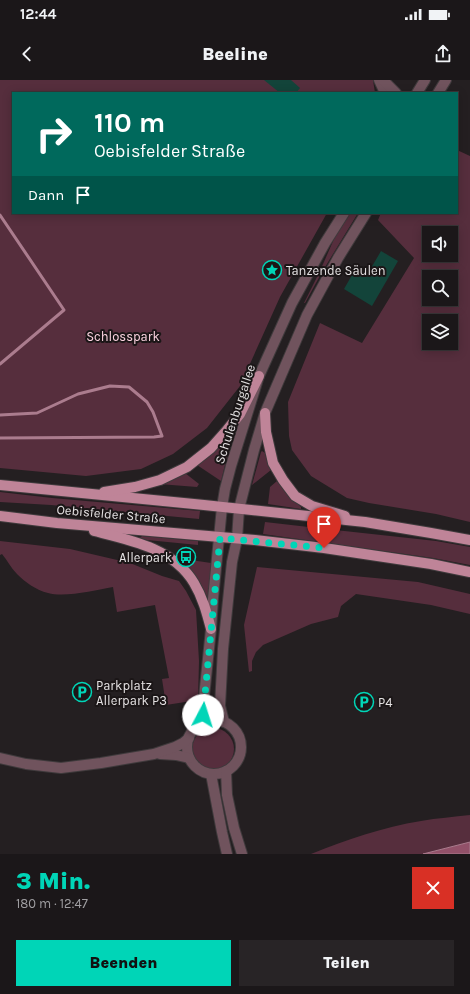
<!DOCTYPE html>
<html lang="de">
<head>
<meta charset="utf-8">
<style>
  body { margin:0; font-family:Karla,sans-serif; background:#282426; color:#f1f3f6; height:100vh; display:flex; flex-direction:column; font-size:15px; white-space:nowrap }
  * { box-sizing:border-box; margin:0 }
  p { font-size:13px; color:#a09fa2 }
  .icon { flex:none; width:22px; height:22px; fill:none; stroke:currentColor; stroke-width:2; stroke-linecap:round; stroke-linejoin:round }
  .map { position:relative; height:774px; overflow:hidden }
  .panel { display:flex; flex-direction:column; background:#1b1719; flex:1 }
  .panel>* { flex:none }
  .banner { position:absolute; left:12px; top:12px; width:446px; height:122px; border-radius:0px; box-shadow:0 2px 10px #0003,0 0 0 1px #393638; background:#00695c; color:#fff; overflow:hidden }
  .controls { position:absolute; left:422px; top:146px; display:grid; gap:8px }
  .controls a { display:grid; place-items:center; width:36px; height:36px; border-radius:0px; background:#1b1719; box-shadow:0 2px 10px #0003,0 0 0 1px #393638; font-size:20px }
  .pin { position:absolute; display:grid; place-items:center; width:34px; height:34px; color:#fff; margin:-41px -17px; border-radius:50% 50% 50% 0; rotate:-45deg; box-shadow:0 0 4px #0007 }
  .pin .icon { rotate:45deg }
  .me { position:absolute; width:44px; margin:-22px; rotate:5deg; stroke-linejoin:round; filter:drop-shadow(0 0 3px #0008) }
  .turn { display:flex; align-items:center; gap:14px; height:84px; padding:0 16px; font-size:18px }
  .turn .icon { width:52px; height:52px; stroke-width:2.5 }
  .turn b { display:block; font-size:28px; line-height:34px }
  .then { display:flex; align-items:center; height:38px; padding:0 16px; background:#0003; gap:8px; font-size:15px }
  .round { display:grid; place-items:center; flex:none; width:42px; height:42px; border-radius:0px; background:#282426 }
  .overview { display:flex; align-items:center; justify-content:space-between; height:68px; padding:0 16px }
  h1 { font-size:24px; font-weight:800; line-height:30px; color:#00d5b7 }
  .action { display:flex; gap:8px; margin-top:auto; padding:8px 16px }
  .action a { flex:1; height:46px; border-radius:0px; background:#00d5b7; color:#111; font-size:16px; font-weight:800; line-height:46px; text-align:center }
  .action a+a { background:#282426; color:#f1f3f6 }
  .status { display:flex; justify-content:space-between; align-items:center; height:28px; padding:0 20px; background:#1b1719; direction:ltr }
  .status svg { height:11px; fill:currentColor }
  header { display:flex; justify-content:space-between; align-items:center; height:52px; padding:0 16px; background:#1b1719; font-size:18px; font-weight:800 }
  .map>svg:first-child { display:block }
  .green { fill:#562e3d; fill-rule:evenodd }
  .water { fill:#925169; stroke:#ab7c8e }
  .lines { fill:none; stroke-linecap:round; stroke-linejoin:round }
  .stream { stroke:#ab7c8e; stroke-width:3 }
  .building { fill:#13443a }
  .minor-casing { stroke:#3f3a3c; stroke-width:12 }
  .major-casing { stroke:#3f3a3c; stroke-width:12 }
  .minor { stroke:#70535d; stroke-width:10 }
  .major { stroke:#bf8498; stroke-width:10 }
  .route { stroke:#00d5b7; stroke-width:7; stroke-dasharray:0 12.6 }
  .labels { text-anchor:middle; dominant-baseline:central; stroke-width:4; stroke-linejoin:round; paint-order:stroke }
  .poi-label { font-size:13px; fill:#e5e2e3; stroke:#1b1617; text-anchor:start }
  .park-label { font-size:13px; fill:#fed5e2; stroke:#1b1617 }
  .street-label { font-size:13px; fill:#e5e2e3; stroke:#1b1617 }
</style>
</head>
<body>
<div class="status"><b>12:44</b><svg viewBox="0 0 49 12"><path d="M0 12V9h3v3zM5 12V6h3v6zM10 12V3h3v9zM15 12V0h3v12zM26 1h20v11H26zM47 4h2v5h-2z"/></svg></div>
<header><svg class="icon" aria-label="back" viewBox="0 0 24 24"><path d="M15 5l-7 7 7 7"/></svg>Beeline<svg class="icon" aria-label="share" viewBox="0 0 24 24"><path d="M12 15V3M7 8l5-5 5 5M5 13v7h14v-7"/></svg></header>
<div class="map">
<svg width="470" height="774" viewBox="0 0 470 774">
  <rect width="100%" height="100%" fill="#241f21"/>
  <!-- green -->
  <g class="green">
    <polygon points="0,0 373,0 375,13 13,13 13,133 327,133 280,217 240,306 207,348 173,374 141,389 86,396 0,388"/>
    <path d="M457,70L470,76V442L436,434L369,423L347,418L311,396L292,370L289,356L288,322L320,243L362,263L414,178L378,140L381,133H457ZM429,153H451V175H429ZM429,197H451V219H429ZM429,241H451V263H429Z"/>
    <polygon points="350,133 358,133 322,192 305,223 304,223 320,191 334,159"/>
    <polygon points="222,361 228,361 230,365 221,401 197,385 197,384"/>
    <polygon points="262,371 265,373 267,381 271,390 252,405 261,372"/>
    <polygon points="185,393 199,404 197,407 159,404"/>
    <path d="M277,401C284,411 292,419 301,427V429L268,424L270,407Z"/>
    <polygon points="0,412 52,418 200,431 199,439 51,425 0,422"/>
    <polygon points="265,442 326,449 436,461 470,467 470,485 433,478 263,454"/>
    <polygon points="142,456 198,461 198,465 147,460 142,459 140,458"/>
    <path d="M0,461L70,469L130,483L162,496L179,501L186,511L196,530L199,581L198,620L166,625L162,599L169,598L155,525L117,532L113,507C95,510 65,518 48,513C36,510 25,502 17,494C11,488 7,480 2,474L0,475Z"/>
    <path d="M184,479L211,483L209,516L208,518L207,517C201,502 191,490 180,480Z"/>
    <polygon points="257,487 418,502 470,514 470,534 431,525 356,514 341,526 338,537 311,544 263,565 256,572 252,581 252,591 249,592 244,545"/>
    <circle cx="213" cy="669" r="21"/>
    <path d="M470,735V762L423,774H311C346,760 383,747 421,741C437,738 454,737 470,735Z"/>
  </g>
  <!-- water -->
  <polygon class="water" points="470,762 470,774 423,774"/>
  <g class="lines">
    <!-- stream -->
    <g class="stream">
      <polyline points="0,135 64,230 0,284"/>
      <polyline points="0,335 37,333 78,314 110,306 129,307 147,322 153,332 162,356 154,357 0,358"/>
    </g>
  </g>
  <!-- building -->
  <g class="building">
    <polygon points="264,0 291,0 300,8 296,13 280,13"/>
    <polygon points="381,171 398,181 372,226 344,209 356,188 367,195"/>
  </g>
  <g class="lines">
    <defs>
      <g id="minor">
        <polyline points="379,0 385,13"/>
        <polyline points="383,0 396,13"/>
        <polyline points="417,13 425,0"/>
        <polyline points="438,13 446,0"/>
        <circle cx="214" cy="667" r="27"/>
        <polyline points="224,642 220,626 223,569 232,482 237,459 239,429 254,370 265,333 307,235 338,178 366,133"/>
        <polyline points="202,643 203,627 211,549 213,519 222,427 225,409 231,386 259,296 292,223 325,163 344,133"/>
        <polyline points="160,674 176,675 189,678"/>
        <polyline points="0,678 26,684 61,688 101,683 154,674 175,667 183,663 189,658"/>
        <polyline points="226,691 227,715 234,748 242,774"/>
        <polyline points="211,694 222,752 227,774"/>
      </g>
      <g id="major">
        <polyline points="265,333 266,352 273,383 283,400 295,416 312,426 345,436"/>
        <polyline points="0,405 204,425 365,442 431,453 470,460"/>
        <polyline points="104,412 135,407 160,400 187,387 211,368 227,350 240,334 259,296"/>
        <polyline points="0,436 57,443 255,460 324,468 431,484 470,492"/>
        <path d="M94,451C130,460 173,468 194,503C203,518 207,534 211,549"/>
      </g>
    </defs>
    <!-- minor casing -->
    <use href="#minor" class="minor-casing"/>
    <!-- major casing -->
    <use href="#major" class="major-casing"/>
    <!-- minor -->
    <use href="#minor" class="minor"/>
    <!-- major -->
    <use href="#major" class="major"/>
  </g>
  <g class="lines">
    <!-- route -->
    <polyline class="route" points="203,635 220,458 324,468"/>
  </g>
  <!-- icons -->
  <defs>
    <symbol id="sight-ring" viewBox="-11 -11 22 22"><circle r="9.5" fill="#1b1617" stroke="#00d5b7" stroke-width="1.5"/><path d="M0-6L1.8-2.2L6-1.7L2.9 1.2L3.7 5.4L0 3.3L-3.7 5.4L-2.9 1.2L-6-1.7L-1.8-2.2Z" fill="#00d5b7"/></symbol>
    <symbol id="bus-ring" viewBox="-11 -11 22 22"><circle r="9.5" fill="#1b1617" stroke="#00d5b7" stroke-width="1.5"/><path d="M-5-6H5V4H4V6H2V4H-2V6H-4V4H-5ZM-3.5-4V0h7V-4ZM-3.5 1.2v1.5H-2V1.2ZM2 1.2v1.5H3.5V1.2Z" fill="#00d5b7"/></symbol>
    <symbol id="parking-ring" viewBox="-11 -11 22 22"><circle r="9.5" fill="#1b1617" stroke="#00d5b7" stroke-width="1.5"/><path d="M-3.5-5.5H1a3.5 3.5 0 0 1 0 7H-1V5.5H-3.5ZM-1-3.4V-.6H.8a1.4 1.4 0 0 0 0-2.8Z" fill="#00d5b7"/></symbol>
  </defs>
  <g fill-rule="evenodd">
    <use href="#sight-ring" x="261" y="179" width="22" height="22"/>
    <use href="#bus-ring" x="175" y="466" width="22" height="22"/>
    <use href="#parking-ring" x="71" y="601" width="22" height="22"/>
    <use href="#parking-ring" x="353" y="611" width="22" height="22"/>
  </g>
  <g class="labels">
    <!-- poi labels -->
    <g class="poi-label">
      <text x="286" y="190">Tanzende Säulen</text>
      <text x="172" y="477" text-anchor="end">Allerpark</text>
      <text x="96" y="605">Parkplatz<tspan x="96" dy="15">Allerpark P3</tspan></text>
      <text x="378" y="622">P4</text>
    </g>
    <!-- park labels -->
    <g class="park-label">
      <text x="123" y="256">Schlosspark</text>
    </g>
    <!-- street labels -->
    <g class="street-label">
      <text transform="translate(235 334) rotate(-72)">Schulenburgallee</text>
      <text transform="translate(111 434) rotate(5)">Oebisfelder Straße</text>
    </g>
  </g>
</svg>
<div class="controls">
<a><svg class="icon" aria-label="sound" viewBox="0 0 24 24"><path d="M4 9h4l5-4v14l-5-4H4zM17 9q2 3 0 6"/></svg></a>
<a><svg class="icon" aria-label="search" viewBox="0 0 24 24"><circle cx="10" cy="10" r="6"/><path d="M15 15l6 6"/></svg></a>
<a><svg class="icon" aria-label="layers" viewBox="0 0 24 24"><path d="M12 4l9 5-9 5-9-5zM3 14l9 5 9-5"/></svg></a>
</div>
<div class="pin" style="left:324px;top:468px;background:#d93025"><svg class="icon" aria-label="arrive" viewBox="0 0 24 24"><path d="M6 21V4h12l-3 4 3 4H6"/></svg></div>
<svg class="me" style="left:203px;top:635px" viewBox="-20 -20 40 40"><circle r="19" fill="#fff"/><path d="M0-13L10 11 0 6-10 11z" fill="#00d5b7"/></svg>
<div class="banner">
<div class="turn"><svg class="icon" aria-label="right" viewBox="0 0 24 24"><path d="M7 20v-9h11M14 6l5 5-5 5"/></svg><div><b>110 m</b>Oebisfelder Straße</div></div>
<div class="then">Dann<svg class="icon" aria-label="arrive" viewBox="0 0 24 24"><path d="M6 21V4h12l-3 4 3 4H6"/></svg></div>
</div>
</div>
<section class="panel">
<div class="overview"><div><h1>3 Min.</h1><p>180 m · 12:47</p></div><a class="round" style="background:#d93025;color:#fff"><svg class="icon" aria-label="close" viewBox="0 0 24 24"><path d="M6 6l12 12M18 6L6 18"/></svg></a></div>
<div class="action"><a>Beenden</a><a>Teilen</a></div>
</section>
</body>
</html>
